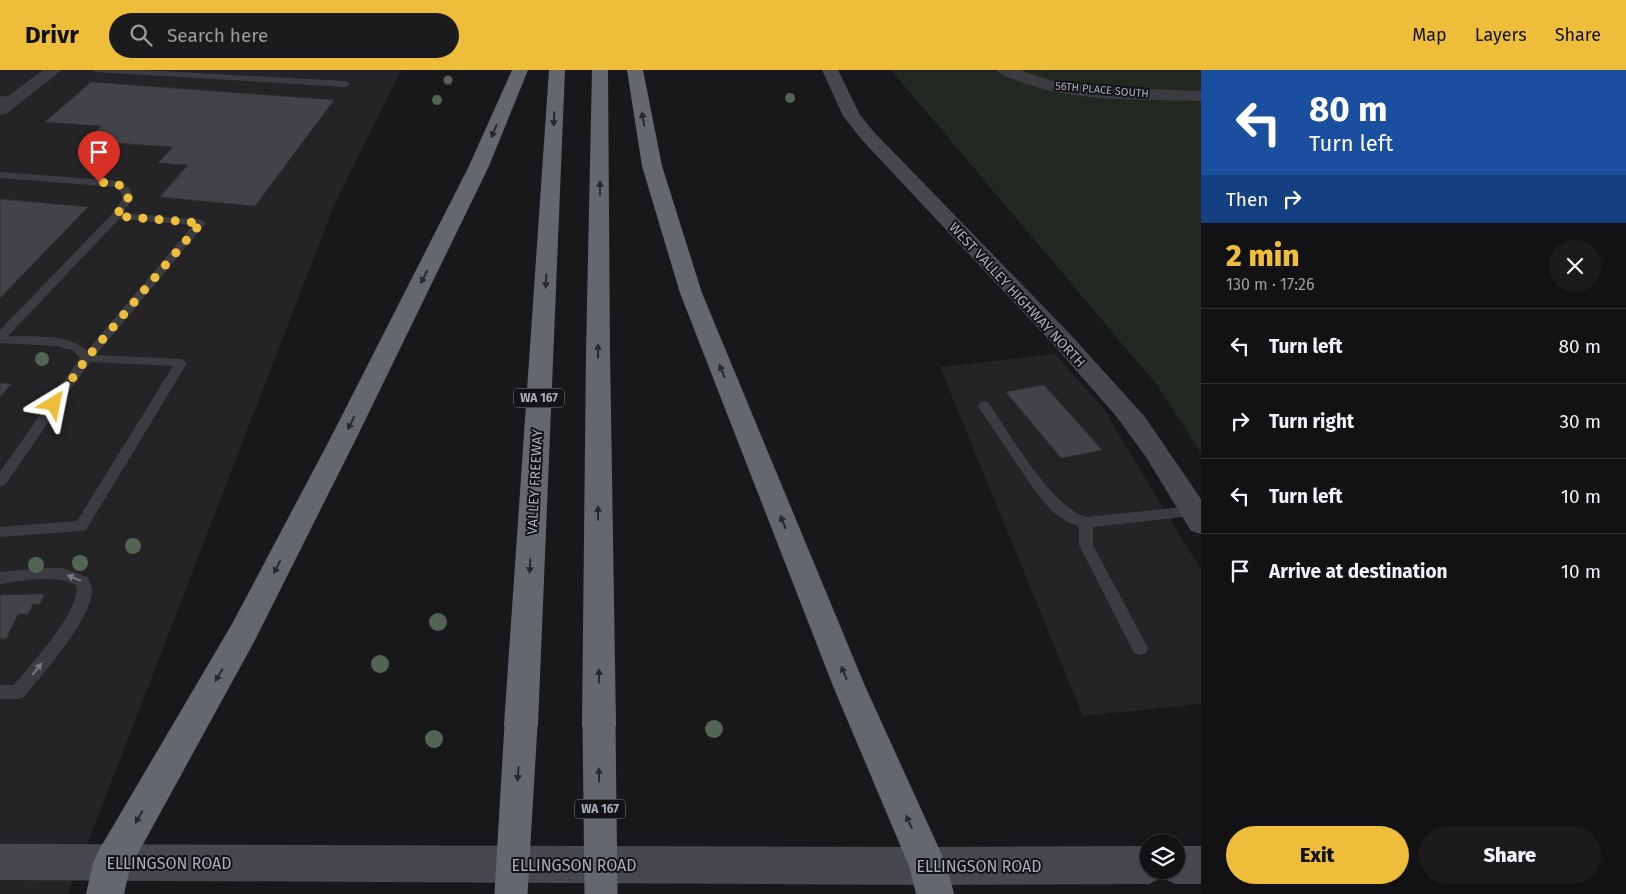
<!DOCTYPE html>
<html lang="en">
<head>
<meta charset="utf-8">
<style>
  body { margin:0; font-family:"Fira Sans",sans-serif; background:#1b1b1d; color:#f1f3f6; height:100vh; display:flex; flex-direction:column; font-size:19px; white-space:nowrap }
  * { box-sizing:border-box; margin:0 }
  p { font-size:16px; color:#9c9ea0 }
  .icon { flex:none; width:28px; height:28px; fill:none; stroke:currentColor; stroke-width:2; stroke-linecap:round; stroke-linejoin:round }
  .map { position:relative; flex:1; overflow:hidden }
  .panel { display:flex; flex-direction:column; background:#121214; width:425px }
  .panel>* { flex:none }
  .top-card { background:#1a4fa0; color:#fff; overflow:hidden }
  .tools { position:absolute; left:1140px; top:764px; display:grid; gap:10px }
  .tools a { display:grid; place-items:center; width:45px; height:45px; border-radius:50%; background:#121214; box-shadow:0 1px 4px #0004,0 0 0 1px #313234; font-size:25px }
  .pin { position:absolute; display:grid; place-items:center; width:42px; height:42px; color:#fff; margin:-51px -21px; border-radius:50% 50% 50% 0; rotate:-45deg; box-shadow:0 0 5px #0007 }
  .pin .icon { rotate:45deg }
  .me { position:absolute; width:55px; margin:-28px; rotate:35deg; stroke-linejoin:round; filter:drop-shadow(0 0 4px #0008) }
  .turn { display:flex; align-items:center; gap:18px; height:105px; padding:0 25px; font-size:22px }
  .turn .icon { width:65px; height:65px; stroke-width:2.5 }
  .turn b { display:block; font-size:35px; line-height:42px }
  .then { display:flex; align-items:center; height:48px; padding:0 25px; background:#0003; gap:10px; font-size:19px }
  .round { display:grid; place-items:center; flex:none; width:52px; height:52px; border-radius:26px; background:#1b1b1d }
  .summary { display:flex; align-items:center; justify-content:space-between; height:85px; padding:0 25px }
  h1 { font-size:30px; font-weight:800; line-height:38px; color:#eebe3b }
  .cta { display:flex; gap:10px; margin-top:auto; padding:10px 25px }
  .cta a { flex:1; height:58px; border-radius:30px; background:#eebe3b; color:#111; font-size:20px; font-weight:800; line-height:58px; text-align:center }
  .cta a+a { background:#1b1b1d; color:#f1f3f6 }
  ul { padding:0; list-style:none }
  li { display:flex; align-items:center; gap:15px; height:75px; padding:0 25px; border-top:1px solid #313234 }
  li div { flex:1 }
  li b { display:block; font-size:19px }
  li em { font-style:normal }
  header { display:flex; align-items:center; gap:30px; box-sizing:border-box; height:70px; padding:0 25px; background:#eebe3b; color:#111 }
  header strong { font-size:24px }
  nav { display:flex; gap:28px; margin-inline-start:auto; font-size:18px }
  .search { width:350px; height:45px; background:#1b1b1d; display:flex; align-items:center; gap:12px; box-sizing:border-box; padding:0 18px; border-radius:28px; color:#9c9ea0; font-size:19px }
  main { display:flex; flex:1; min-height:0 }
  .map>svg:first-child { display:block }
  .built { fill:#242427 }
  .green { fill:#202821 }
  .building { fill:#424347; stroke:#323235 }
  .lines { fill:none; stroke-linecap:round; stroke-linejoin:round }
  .service { fill:#3b3b40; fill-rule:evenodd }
  .minor { fill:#3b3b40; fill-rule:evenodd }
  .tertiary { fill:#3b3b40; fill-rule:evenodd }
  .secondary { fill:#47484e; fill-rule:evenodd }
  .motorway { fill:#65676f; fill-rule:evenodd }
  .motorway-bridge { stroke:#65676f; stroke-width:33 }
  .tree { fill:#526555 }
  .oneway { fill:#28272c }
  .oneway2 { fill:#787a83 }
  .route { stroke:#eebe3b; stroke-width:9; stroke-dasharray:0 16.2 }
  .labels { text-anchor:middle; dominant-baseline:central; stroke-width:4; stroke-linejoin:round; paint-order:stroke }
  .far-street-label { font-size:11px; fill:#aaaeb9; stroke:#131215 }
  .shield { fill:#131215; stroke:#7d7f88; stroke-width:1 }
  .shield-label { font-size:12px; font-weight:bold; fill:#aaaeb9 }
  .street-label { font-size:14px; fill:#aaaeb9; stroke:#131215 }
  .near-street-label { font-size:16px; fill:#aaaeb9; stroke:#131215 }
</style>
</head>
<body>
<header>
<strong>Drivr</strong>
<div class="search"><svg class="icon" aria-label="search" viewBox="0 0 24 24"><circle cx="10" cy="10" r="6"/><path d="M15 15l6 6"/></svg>Search here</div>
<nav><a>Map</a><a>Layers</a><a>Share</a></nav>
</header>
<main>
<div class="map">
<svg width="1201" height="824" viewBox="0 0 1201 824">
  <rect width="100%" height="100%" fill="#18181a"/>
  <!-- built -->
  <g class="built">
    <polygon points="0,0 401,0 333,138 68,824 0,824"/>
    <polygon points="1055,284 1103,338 1201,500 1201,634 1083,646 940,297"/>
  </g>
  <!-- green -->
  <polygon class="green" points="891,0 1201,0 1201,383 1157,315"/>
  <!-- building -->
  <g class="building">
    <polygon points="91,12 334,30 255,136 160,127 188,95 158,93 173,77 86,71 101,56 45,52"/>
    <polygon points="0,129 88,137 0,228"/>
    <polygon points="0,313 11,314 0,327"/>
    <polygon points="1044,315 1102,380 1061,388 1006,322"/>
    <polygon points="44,524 40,534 33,534 28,544 18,544 6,569 0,569 0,525"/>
  </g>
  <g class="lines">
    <!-- service -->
    <g class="service">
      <polygon points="92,0 141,0 346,11 350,14 346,17 96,2"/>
      <polygon points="0,26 13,27 17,30 13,33 0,32"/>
      <path d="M0,102L119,111L130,119L133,128L123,143L201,150L206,153L96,285L181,289L187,293L86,460L81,461L0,467V457L77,451L173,296L90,292L5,415L0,417V402L80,288L72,280L56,276L0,273V260L112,144L123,128L121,122L116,117L0,108ZM119,149L193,155L87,281C69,263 32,267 8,266Z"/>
      <path d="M983,331L988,332C1008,361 1052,438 1086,447L1193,436L1198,437L1200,441L1198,445L1193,446L1093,457V475L1148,578L1146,583L1140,585L1134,583L1079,475V456L1069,453L1053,442L1035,421L977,335Z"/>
      <path d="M42,498H63L87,507C90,511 92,517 92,522C89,553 43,603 24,627L18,629H0V615H14C30,596 82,539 76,515C53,504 24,511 0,514V502Z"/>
    </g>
    <!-- minor -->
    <path class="minor" d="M997,0H1020L1052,11L1101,17L1201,21V31C1139,29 1071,33 1013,9C1007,7 1000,5 997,0Z"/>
    <!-- tertiary -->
    <polygon class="tertiary" points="43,0 62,0 6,44 0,45 0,32"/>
    <!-- secondary -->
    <g class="secondary">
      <polygon points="822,0 838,0 860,45 874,62 1071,265 1145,347 1201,429 1201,464 1191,461 1146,387 1116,346 1054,275 862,70 843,46"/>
      <polygon points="0,774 928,777 1149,776 1149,800 1176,800 1176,776 1201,776 1201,814 1176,814 1162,808 1149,814 928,815 0,810"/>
    </g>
    <!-- motorway -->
    <g class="motorway">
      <polygon points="512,0 528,0 489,96 356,369 254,572 130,798 124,824 86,824 93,793 99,780 232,554 330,369 469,96"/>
      <polygon points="549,0 565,0 538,655 533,666 521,670 509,666 504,655"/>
      <polygon points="592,0 608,0 610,281 616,655 611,666 599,670 587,666 582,655 586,281"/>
      <polygon points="627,0 643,0 662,96 702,223 865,616 947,796 954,824 916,824 909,796 833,616 680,223 642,96"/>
    </g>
    <!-- motorway-bridge -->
    <g class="motorway-bridge">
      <polyline points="599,655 601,824"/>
      <polyline points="511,824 521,655"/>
    </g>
  </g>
  <!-- trees -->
  <g class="tree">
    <circle cx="448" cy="10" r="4.5"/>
    <circle cx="790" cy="28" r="5"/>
    <circle cx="437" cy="30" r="5"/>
    <circle cx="42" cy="289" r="7"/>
    <circle cx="133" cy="476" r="8"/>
    <circle cx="80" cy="493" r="8"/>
    <circle cx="36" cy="495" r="8"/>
    <circle cx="438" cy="552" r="9"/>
    <circle cx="380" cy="594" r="9"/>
    <circle cx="714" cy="659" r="9"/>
    <circle cx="434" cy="669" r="9"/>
  </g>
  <!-- one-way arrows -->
  <defs><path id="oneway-solid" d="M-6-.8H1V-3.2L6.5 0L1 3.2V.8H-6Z" transform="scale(1.25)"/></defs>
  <g class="oneway">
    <use href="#oneway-solid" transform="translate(554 49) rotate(93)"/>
    <use href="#oneway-solid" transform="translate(643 49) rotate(-100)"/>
    <use href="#oneway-solid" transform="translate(494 61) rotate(113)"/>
    <use href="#oneway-solid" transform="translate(600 118) rotate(-90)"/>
    <use href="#oneway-solid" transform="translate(424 207) rotate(117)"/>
    <use href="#oneway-solid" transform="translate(546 211) rotate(93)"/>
    <use href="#oneway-solid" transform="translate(598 281) rotate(-90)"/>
    <use href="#oneway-solid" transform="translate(722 301) rotate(-112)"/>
    <use href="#oneway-solid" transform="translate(351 353) rotate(117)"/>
    <use href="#oneway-solid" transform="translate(598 443) rotate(-90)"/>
    <use href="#oneway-solid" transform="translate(783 452) rotate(-112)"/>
    <use href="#oneway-solid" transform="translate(530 496) rotate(93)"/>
    <use href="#oneway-solid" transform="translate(277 497) rotate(117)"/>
    <use href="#oneway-solid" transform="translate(844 603) rotate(-112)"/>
    <use href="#oneway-solid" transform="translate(219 605) rotate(120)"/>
    <use href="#oneway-solid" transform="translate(599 606) rotate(-90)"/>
    <use href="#oneway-solid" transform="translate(518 704) rotate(94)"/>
    <use href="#oneway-solid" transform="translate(599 705) rotate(-91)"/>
    <use href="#oneway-solid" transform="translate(139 747) rotate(120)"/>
    <use href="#oneway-solid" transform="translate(909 752) rotate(-114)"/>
  </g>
  <g class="oneway2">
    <use href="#oneway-solid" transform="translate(74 508) rotate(-157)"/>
    <use href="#oneway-solid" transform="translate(37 599) rotate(-52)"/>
  </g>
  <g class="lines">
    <!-- route -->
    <polyline class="route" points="54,334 87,288 201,153 116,146 128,128 126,121 118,114 99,112"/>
  </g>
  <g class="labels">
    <!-- far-street labels -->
    <g class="far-street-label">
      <text transform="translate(1102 20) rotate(5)">56TH PLACE SOUTH</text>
    </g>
    <!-- shield labels -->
    <g class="shield">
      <rect x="514" y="318.5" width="50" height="19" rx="4"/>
      <rect x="575" y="729.5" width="50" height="19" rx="4"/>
    </g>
    <g class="shield-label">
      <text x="539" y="328">WA 167</text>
      <text x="600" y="739">WA 167</text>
    </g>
    <!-- street labels -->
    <g class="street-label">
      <text transform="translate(1017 225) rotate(47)">WEST VALLEY HIGHWAY NORTH</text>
      <text transform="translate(535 412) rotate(-87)">VALLEY FREEWAY</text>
    </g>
    <!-- near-street labels -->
    <g class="near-street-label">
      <text x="169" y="793">ELLINGSON ROAD</text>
      <text x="574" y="795">ELLINGSON ROAD</text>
      <text x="979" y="796">ELLINGSON ROAD</text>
    </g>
  </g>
</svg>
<div class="tools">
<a><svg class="icon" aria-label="layers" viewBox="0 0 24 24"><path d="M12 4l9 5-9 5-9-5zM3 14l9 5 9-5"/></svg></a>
</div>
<div class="pin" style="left:99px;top:112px;background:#d93025"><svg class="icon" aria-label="arrive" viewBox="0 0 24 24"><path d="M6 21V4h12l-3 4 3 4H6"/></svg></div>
<svg class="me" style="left:54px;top:334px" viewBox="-20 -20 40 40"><path d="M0-17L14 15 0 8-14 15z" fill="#eebe3b" stroke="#fff" stroke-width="4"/></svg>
</div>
<section class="panel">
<div class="top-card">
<div class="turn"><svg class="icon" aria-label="left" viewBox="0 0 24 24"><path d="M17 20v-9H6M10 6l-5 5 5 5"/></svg><div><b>80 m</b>Turn left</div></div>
<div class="then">Then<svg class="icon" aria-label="right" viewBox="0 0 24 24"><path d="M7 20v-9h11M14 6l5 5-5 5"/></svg></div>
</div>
<div class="summary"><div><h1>2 min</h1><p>130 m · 17:26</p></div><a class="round"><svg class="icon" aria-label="close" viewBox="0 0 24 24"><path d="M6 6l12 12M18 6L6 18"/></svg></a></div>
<ul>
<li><svg class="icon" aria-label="left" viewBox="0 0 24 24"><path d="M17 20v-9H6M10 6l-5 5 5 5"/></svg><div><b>Turn left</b></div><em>80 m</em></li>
<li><svg class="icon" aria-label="right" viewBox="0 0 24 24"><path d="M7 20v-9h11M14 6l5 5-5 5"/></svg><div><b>Turn right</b></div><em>30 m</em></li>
<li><svg class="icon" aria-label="left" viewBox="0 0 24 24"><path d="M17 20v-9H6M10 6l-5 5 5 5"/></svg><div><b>Turn left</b></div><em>10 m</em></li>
<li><svg class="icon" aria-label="arrive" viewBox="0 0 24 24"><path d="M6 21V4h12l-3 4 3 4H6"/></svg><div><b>Arrive at destination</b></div><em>10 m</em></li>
</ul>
<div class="cta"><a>Exit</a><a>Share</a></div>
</section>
</main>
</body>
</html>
